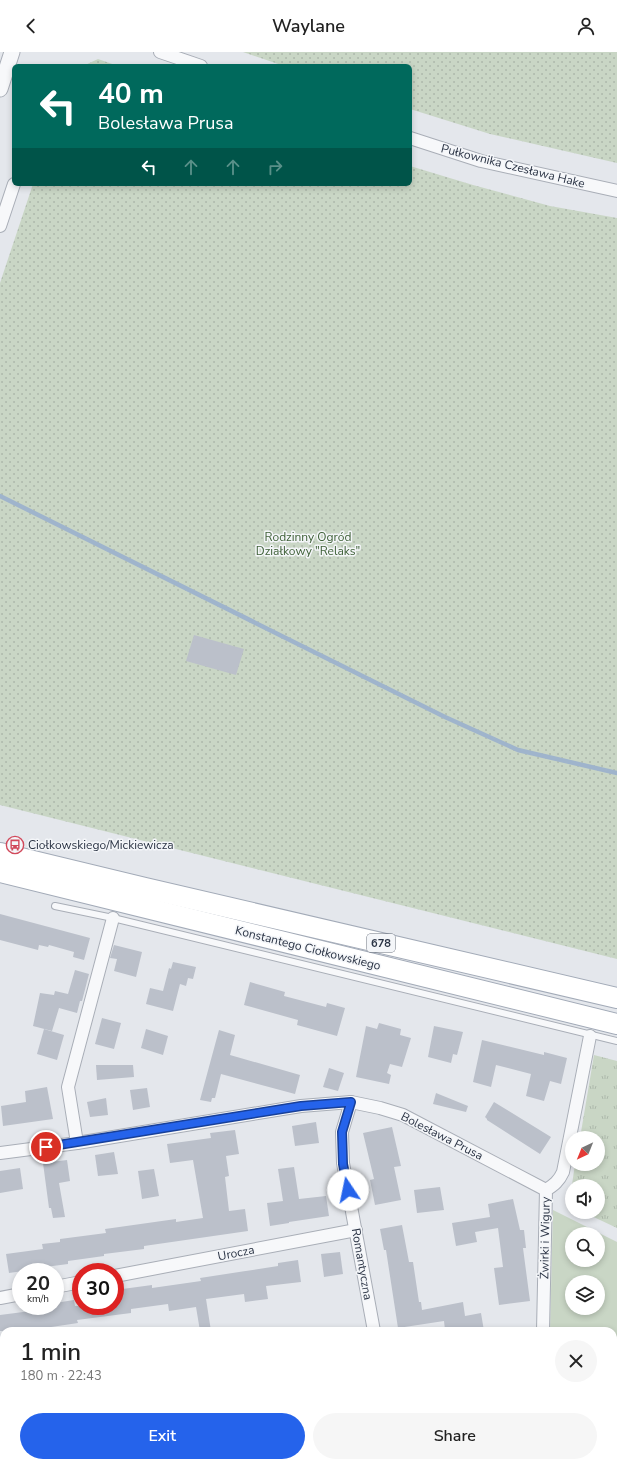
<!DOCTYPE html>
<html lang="en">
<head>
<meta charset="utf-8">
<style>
  body { margin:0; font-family:"Nunito Sans",sans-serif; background:#f6f6f6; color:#222; height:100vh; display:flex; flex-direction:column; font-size:15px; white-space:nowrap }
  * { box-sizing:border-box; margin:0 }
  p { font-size:13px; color:#767676 }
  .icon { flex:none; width:22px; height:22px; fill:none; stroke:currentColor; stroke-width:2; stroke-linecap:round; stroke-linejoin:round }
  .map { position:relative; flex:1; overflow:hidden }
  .details { position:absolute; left:0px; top:1275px; width:617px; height:140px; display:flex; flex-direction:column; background:#fff; border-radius:12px 12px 0 0; box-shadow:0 2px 6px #0003 }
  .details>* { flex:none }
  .banner { position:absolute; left:12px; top:12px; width:400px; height:122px; border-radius:6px; box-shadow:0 2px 6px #0003; background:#00695c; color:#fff; overflow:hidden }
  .needle { width:26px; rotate:223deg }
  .controls { position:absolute; left:565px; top:1079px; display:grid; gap:8px }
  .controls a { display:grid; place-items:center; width:40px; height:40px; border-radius:50%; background:#fff; box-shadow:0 2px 6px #0003; font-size:20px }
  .speed { position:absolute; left:12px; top:1211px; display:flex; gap:8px; font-size:20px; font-weight:700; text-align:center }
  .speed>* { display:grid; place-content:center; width:52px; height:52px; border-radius:50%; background:#fff; box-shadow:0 2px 6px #0003; line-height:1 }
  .speed small { font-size:10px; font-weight:400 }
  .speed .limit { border:6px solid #d22; background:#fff; color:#111 }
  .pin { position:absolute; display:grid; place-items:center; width:34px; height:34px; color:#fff; margin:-17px; border:2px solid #fff; border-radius:50%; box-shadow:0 1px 4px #0007 }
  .me { position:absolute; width:44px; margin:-22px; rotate:349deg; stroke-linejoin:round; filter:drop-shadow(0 0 3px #0008) }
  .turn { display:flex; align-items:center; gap:14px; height:84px; padding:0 20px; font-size:18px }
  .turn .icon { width:52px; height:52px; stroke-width:2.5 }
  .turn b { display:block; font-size:28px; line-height:34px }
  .lanes { display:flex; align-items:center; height:38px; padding:0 20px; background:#0003; justify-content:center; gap:20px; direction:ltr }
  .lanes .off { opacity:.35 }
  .round { display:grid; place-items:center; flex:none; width:42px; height:42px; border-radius:21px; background:#f6f6f6 }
  .overview { display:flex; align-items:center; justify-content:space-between; height:68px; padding:0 20px }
  h1 { font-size:24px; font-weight:600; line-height:30px }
  .primary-button { display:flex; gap:8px; margin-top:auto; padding:8px 20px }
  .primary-button a { flex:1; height:46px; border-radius:24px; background:#2563eb; color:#fff; font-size:16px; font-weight:600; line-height:46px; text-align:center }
  .primary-button a+a { background:#f6f6f6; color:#222 }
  header { display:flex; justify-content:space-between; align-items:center; height:52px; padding:0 20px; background:#fff; font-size:18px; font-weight:600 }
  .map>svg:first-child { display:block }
  .grass { fill:url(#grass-tufts) }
  .park { fill:#c9d6c5; fill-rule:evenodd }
  .garden { fill:url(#garden-dots) }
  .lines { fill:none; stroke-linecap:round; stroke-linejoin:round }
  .stream { stroke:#9fb4cc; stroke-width:4.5 }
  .building { fill:#bbc0ca }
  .service-casing { stroke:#a9aeb7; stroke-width:8 }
  .minor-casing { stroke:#a9aeb7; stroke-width:14 }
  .tertiary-casing { stroke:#a9aeb7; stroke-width:17 }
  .primary-casing { stroke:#a3abb8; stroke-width:22 }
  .service { stroke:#f7f8fa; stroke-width:6 }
  .minor { stroke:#f7f8fa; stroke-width:12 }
  .tertiary { stroke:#f7f8fa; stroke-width:15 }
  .primary { stroke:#fff; stroke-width:20 }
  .route-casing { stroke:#184099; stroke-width:10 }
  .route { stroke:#2563eb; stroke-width:7 }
  .labels { text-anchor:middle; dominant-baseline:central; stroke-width:3; stroke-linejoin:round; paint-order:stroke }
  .shield { fill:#f4f6f9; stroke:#676e7b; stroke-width:1 }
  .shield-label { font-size:11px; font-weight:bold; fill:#2b3445 }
  .street-label { font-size:12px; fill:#2b3445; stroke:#f4f6f9 }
  .park-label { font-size:12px; fill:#3f6138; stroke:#f4f6f9 }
  .poi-label { font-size:12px; fill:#2b3445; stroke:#f4f6f9; text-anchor:start }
</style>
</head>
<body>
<header><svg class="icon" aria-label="back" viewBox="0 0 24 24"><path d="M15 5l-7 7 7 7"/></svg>Waylane<svg class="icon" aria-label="person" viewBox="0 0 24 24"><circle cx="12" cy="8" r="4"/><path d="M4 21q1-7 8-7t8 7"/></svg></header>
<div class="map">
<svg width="617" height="1415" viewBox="0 0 617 1415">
  <defs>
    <pattern id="grass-tufts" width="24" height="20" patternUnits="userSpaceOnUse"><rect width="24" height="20" fill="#c9d6c5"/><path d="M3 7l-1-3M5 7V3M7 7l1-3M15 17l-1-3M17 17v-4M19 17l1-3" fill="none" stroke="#adb8ab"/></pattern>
    <pattern id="garden-dots" width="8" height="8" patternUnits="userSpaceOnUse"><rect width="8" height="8" fill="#c9d6c5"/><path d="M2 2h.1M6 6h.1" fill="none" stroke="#adb8ab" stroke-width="1.8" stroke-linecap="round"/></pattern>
  </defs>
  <rect width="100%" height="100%" fill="#e4e7ec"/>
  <!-- grass -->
  <polygon class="grass" points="594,1003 617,1009 617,1176 583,1160 598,1160 598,1134 572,1134 572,1155 569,1153 575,1112 598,1112 598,1086 580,1086"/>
  <!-- park -->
  <path class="park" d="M553,1158L617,1190V1415H552V1411H613V1279H550ZM572,1182H598V1208H572ZM572,1230H598V1256H572Z"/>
  <!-- garden -->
  <g class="garden">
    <polygon points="243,0 617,0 617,111 490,82 410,57 410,14 284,14"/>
    <polygon points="98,7 118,14 83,14"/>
    <polygon points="410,114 473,133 550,154 617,166 617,907 0,753 0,231 33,132 410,132"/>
  </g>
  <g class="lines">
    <!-- stream -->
    <polyline class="stream" points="0,444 445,665 518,698 617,721"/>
  </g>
  <!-- building -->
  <g class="building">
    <polygon points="194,583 244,597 236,623 186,609"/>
    <polygon points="0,862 90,886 84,908 73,905 74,900 49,893 48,895 39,893 38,898 0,888"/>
    <polygon points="114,893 142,900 136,925 114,919 117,907 110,906"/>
    <polygon points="173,910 196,915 193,927 188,926 186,934 180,932 173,959 146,952 150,936 163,939 169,916 171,917"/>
    <polygon points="75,918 89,922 82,949 80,949 77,961 59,956 52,979 33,974 40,941 54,943 55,939 68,942"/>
    <polygon points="250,930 285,940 284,944 326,955 327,951 345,956 337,984 297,973 298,968 244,953"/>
    <polygon points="102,966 121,971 114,997 95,992"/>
    <polygon points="379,971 401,977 400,983 411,986 402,1015 390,1012 387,1021 391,1023 389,1032 356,1025 366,974 377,977"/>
    <polygon points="434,974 463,980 457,1003 453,1002 451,1011 428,1005"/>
    <polygon points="44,977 64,983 57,1008 37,1002"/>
    <polygon points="146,977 168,984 163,1003 141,996"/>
    <polygon points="219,978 235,983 230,1003 300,1023 295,1042 221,1022 215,1046 212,1046 211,1050 200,1048"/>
    <polygon points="482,988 544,1003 544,1000 567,1006 561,1032 550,1029 544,1049 526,1044 531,1022 496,1013 491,1035 473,1030"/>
    <polygon points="96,1013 133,1013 134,1025 97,1028"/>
    <polygon points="329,1016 344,1021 338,1039 323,1035"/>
    <polygon points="47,1035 53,1067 3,1074 1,1054 26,1050 25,1039"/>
    <polygon points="147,1036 150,1055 133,1058 130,1038"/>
    <polygon points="436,1041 468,1054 466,1060 433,1052"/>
    <polygon points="106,1046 108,1063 90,1065 87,1050"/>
    <polygon points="494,1050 551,1085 540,1102 487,1068 487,1067 485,1065"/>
    <polygon points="316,1070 319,1091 295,1094 292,1074"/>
    <polygon points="392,1075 401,1114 394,1115 401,1148 375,1153 370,1128 374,1127 363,1081"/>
    <polygon points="235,1078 239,1102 226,1104 229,1124 225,1125 229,1159 245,1157 248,1179 144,1194 144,1197 104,1202 104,1204 68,1209 68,1212 30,1217 30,1218 9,1221 6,1202 43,1197 42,1192 60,1190 60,1187 106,1181 105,1177 176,1167 176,1170 203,1166 193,1108 170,1111 167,1092 211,1086 210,1081"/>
    <polygon points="114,1100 118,1122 98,1124 95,1103"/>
    <polygon points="67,1108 70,1129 59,1131 65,1165 53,1166 51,1156 49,1156 43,1111"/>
    <polygon points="294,1115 299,1147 326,1144 329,1164 289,1170 289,1171 270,1174 267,1151 283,1149 278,1117"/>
    <polygon points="20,1116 23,1137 0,1141 0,1119"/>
    <polygon points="154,1117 159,1144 142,1147 138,1119"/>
    <polygon points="440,1135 444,1158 417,1161 414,1138"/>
    <polygon points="513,1147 520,1178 524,1178 526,1196 523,1196 530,1249 499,1253 494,1216 503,1215 498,1176 475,1180 477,1190 456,1194 452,1171 490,1165 488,1152"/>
    <polygon points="402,1173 409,1210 413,1210 419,1250 421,1250 422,1258 463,1250 465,1264 481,1261 484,1279 445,1278 444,1269 398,1276 386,1198 384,1198 380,1177"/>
    <polygon points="340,1200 343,1222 324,1225 321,1202"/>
    <polygon points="298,1208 301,1230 266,1234 268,1247 245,1250 244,1242 206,1247 211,1279 200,1279 196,1255 169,1259 168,1252 131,1257 131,1261 77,1268 78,1271 38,1277 39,1279 0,1279 0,1263 54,1256 55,1251 74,1248 75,1254 115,1254 115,1238 152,1233 152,1236 201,1229 200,1226 278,1214 278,1211"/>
  </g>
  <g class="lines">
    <defs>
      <polyline id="service" points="55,854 113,866 617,989"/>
      <g id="minor">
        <polyline points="160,0 201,14"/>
        <polyline points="410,86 481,109 617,139"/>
        <polyline points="0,174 14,132"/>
        <polyline points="351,1050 342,1080 343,1111 374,1279"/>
        <polyline points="77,1091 68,1035 113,866"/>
        <polyline points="0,1101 77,1091 301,1054 351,1050 380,1056 403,1063 546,1138"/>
        <polyline points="115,1224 356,1178"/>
        <polyline points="55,1235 81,1230"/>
        <polyline points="0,1246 21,1242"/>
        <path d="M543,1279L546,1138C554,1133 559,1129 563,1120L590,984"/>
        <polyline points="0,1401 4,1401"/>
        <polyline points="396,1411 396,1415"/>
        <polyline points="541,1415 541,1411"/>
      </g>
      <polyline id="tertiary" points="0,37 12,0"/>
      <g id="primary">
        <polyline points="0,801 145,836 617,946"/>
        <polyline points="0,820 617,972"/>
      </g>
    </defs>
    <!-- service casing -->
    <use href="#service" class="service-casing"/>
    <!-- minor casing -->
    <use href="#minor" class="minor-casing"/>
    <!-- tertiary casing -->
    <use href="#tertiary" class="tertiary-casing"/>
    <!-- primary casing -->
    <use href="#primary" class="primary-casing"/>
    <!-- service -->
    <use href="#service" class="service"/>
    <!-- minor -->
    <use href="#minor" class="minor"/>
    <!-- tertiary -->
    <use href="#tertiary" class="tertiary"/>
    <!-- primary -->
    <use href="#primary" class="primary"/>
  </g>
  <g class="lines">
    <defs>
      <polyline id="route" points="46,1095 301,1054 351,1050 342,1080 343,1112 348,1138"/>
    </defs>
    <!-- route casing -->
    <use href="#route" class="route-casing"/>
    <!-- route -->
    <use href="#route" class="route"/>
  </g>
  <!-- icons -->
  <defs>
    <symbol id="bus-ring" viewBox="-11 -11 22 22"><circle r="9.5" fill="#f4f6f9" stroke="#d1495b" stroke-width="1.5"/><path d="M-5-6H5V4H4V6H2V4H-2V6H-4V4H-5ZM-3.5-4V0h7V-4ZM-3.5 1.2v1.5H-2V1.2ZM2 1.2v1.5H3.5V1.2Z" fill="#d1495b"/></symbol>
  </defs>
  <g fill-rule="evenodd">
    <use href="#bus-ring" x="5" y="783" width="20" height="20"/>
  </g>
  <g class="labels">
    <!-- shield labels -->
    <rect class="shield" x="367" y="882" width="28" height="18" rx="3"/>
    <g class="shield-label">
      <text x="381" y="891">678</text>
    </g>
    <!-- street labels -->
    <g class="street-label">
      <text transform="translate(513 114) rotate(14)">Pułkownika Czesława Hake</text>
      <text transform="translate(308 896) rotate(14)">Konstantego Ciołkowskiego</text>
      <text transform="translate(442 1084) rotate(27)">Bolesława Prusa</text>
      <text transform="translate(545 1186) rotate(-89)">Żwirki i Wigury</text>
      <text transform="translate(236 1201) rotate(-11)">Urocza</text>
      <text transform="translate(362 1212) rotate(80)">Romantyczna</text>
    </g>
    <!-- park labels -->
    <g class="park-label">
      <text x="308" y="485">Rodzinny Ogród<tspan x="308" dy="14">Działkowy "Relaks"</tspan></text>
    </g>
    <!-- poi labels -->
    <g class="poi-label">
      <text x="28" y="793">Ciołkowskiego/Mickiewicza</text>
    </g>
  </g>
</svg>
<div class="controls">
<a><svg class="needle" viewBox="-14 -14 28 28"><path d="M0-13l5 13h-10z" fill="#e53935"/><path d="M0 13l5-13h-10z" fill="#767676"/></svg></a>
<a><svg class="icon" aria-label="sound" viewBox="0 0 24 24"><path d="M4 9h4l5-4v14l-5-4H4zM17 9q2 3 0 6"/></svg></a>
<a><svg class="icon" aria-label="search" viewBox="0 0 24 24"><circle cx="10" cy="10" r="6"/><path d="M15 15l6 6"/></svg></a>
<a><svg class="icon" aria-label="layers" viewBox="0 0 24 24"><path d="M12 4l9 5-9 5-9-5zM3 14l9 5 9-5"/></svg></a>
</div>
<div class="speed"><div>20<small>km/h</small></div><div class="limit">30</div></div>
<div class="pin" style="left:46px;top:1095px;background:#d93025"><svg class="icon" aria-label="arrive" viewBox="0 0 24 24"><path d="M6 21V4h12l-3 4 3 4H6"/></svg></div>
<svg class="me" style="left:348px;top:1138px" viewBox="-20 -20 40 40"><circle r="19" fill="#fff"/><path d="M0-13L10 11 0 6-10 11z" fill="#2563eb"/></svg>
<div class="banner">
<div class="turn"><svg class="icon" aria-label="left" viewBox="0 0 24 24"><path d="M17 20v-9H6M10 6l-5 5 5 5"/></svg><div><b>40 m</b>Bolesława Prusa</div></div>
<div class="lanes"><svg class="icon" aria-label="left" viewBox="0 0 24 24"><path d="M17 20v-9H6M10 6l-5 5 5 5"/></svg><svg class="icon off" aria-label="ahead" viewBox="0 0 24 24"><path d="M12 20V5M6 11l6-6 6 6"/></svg><svg class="icon off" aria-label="ahead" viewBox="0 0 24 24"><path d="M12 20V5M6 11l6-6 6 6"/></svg><svg class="icon off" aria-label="right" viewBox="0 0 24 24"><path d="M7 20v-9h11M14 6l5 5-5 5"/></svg></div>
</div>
<section class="details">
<div class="overview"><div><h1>1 min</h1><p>180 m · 22:43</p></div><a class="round"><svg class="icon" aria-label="close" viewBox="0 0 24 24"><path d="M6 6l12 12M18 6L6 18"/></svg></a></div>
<div class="primary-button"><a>Exit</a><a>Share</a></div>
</section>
</div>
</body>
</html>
